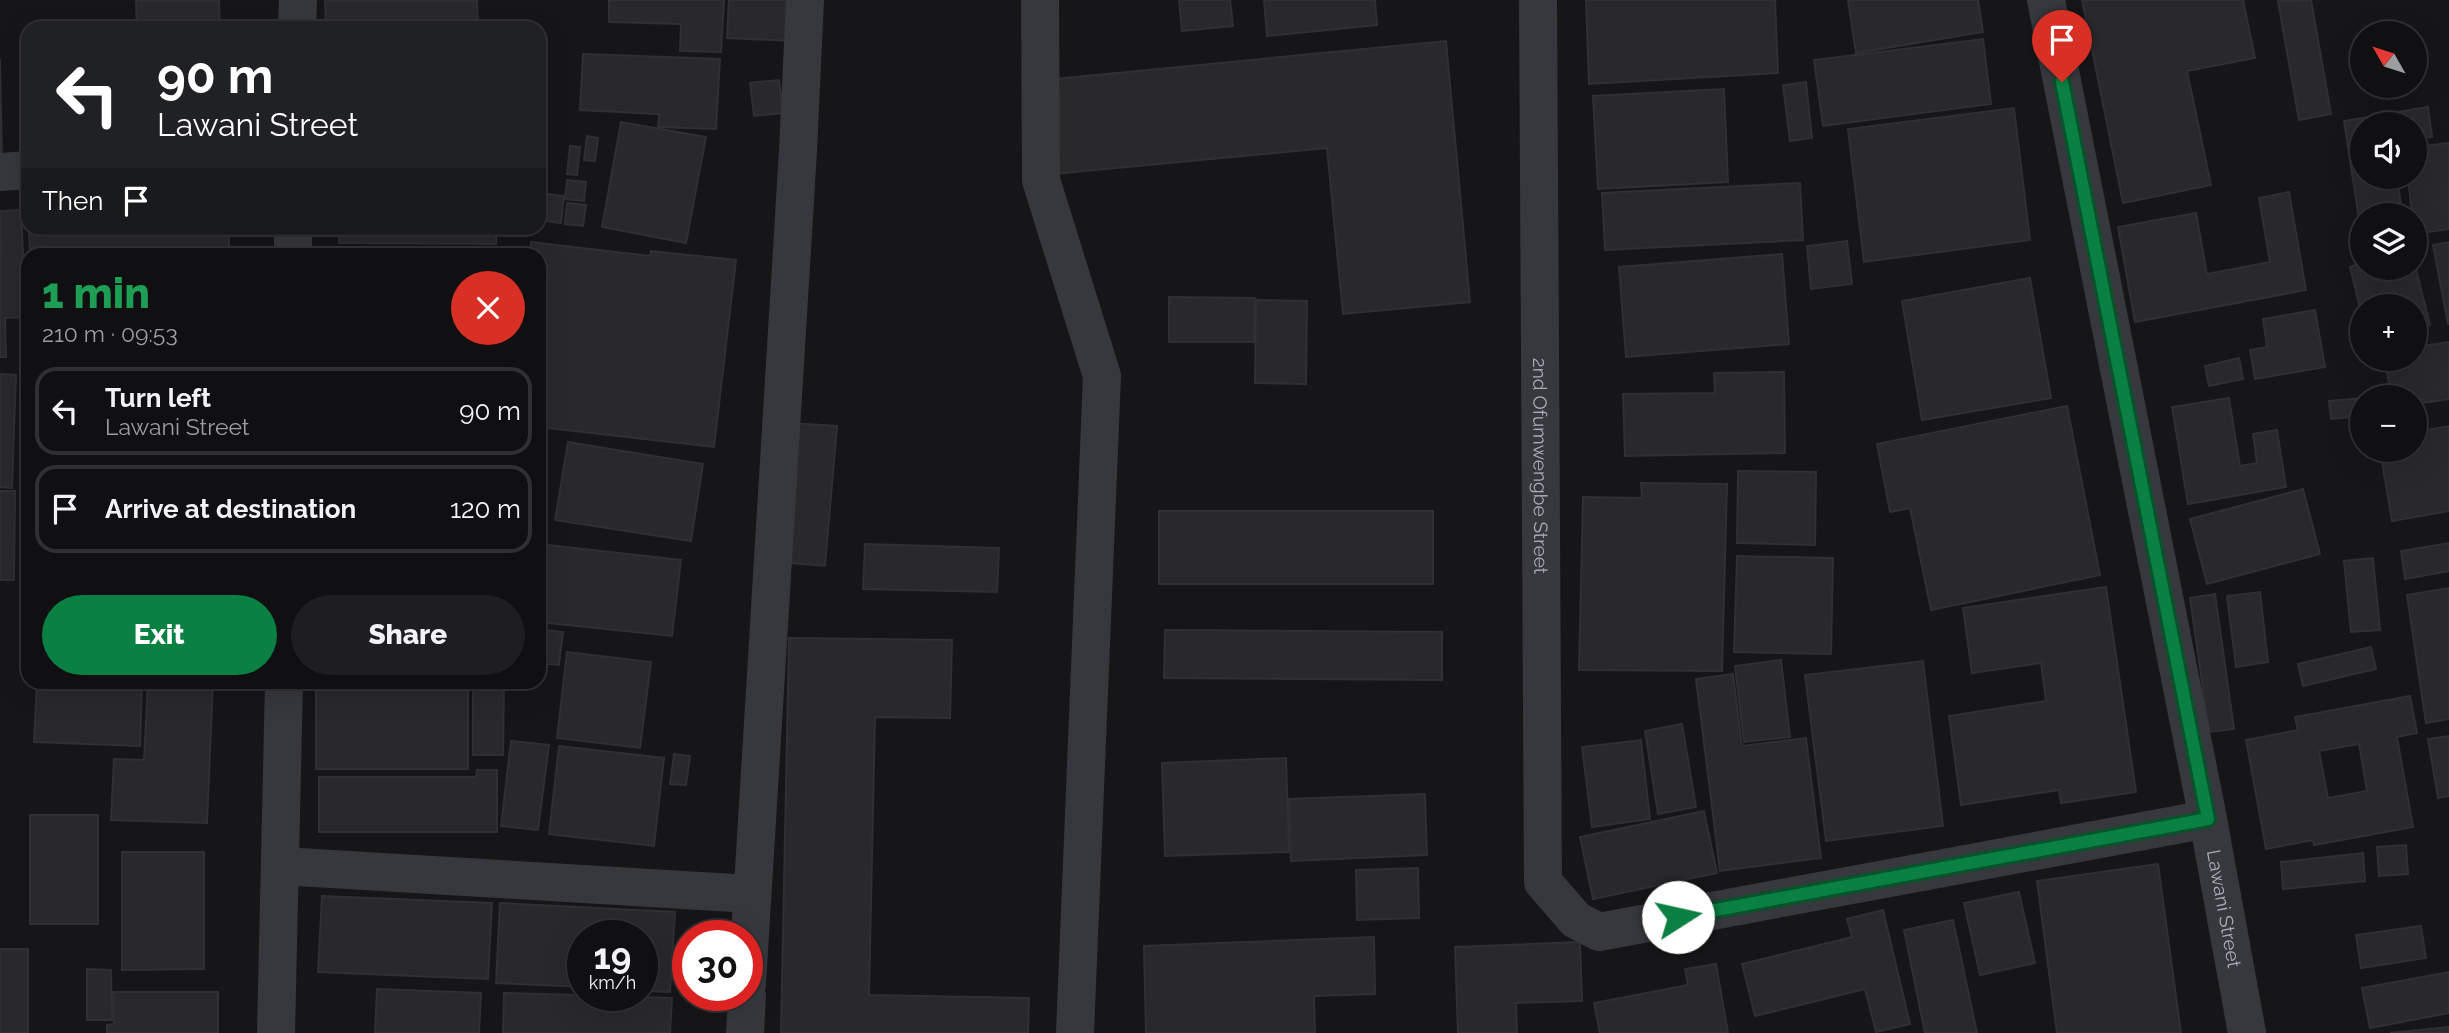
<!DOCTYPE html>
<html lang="en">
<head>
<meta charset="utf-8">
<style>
  body { margin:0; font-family:Raleway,sans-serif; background:#1e1e20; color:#f1f3f6; height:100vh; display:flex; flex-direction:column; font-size:26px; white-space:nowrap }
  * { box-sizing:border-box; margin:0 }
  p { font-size:23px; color:#9c9d9f }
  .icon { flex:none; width:38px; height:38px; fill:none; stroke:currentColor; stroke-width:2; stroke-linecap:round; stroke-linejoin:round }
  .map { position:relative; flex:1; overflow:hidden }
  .details { position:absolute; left:21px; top:248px; width:525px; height:441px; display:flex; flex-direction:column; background:#101012; border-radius:21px; box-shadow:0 7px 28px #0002,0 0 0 2px #303032 }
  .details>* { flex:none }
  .guide { position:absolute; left:21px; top:21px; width:525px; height:214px; border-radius:21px; box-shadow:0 7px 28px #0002,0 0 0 2px #303032; background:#202124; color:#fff; overflow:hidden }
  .needle { width:46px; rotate:309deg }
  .buttons { position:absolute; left:2350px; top:21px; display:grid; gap:14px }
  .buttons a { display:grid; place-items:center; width:77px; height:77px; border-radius:50%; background:#101012; box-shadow:0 7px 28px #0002,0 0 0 2px #303032; font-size:35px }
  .speed { position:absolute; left:567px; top:920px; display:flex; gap:14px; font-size:35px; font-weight:700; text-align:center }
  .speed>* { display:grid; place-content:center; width:91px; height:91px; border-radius:50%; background:#101012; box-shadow:0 7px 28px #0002,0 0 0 2px #303032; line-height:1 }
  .speed small { font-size:18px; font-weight:400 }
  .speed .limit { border:10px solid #d22; background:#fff; color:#111 }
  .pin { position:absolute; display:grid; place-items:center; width:60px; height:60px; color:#fff; margin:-72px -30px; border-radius:50% 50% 50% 0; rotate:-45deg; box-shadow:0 0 7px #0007 }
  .pin .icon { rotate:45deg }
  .me { position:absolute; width:77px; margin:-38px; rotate:80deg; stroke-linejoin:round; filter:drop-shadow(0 0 5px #0008) }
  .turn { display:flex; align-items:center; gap:24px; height:147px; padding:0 21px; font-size:32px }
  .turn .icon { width:91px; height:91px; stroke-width:2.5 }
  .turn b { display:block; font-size:49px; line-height:60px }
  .then { display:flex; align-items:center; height:66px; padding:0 21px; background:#0003; gap:14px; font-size:26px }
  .round { display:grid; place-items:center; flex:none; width:74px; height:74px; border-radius:37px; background:#1e1e20 }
  .overview { display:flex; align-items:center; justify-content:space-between; height:119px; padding:0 21px }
  h1 { font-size:42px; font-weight:800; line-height:52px; color:#1e9e55 }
  .button { display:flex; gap:14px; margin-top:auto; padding:14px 21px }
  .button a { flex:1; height:80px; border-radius:42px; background:#0b8043; color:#fff; font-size:28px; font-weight:800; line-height:80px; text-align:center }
  .button a+a { background:#1e1e20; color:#f1f3f6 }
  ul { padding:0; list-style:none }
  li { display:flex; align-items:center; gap:21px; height:88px; margin:0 14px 10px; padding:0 7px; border:4px solid #303032; border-radius:21px }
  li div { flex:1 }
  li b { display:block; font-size:26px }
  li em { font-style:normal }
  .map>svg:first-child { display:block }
  .building { fill:#29292c; stroke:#303034; stroke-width:2; fill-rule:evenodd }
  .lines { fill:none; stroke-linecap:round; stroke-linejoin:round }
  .minor { stroke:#37383d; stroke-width:38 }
  .route-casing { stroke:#07532c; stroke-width:18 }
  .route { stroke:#0b8043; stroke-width:12 }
  .labels { text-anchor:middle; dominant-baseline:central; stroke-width:7; stroke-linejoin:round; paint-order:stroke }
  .street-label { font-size:19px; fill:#a8adb8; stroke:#111113 }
</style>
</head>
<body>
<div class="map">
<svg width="2449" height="1033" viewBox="0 0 2449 1033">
  <rect width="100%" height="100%" fill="#161618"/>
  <!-- building -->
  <g class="building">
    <polygon points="136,0 219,0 220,28 137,28"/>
    <polygon points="325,0 477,0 478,28 326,28"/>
    <polygon points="609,0 724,0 721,52 680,51 681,24 609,22"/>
    <polygon points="729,0 797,0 795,41 727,38"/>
    <polygon points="1179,0 1230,0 1233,26 1182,31"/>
    <polygon points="1264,0 1375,0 1377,25 1267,36"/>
    <polygon points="1586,0 1775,0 1778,73 1589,84"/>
    <polygon points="1848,0 1978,0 1983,32 1856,53"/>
    <polygon points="2082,0 2243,0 2255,58 2187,71 2211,185 2123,203"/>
    <polygon points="2311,0 2331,114 2299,120 2278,1"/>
    <polygon points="1983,39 1991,104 1823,126 1814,60"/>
    <polygon points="1446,41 1470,302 1343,314 1327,148 1054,174 1045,80"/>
    <polygon points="583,54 720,59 716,129 658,127 659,114 580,110"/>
    <polygon points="0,59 2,161 0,161"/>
    <polygon points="779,80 783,113 754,116 750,83"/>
    <polygon points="1806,82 1812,138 1790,141 1783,85"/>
    <polygon points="1724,89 1728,182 1598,189 1593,96"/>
    <polygon points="2428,107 2432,137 2415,139 2415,124 2362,124 2362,177 2397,177 2402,212 2362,215 2362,219 2359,219 2344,121"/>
    <polygon points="2014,108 2030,240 1864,262 1848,129"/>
    <polygon points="621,122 706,137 686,243 602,227"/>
    <polygon points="587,136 598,138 595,161 584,160"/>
    <polygon points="2449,143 2449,229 2415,234 2415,215 2412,215 2408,177 2415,177 2415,147"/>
    <polygon points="570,146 580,147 577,175 567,174"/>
    <polygon points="567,180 586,182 584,201 565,199"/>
    <polygon points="1800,183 1803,240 1605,250 1602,193"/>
    <polygon points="2289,192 2306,290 2135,322 2118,227 2196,213 2207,274 2270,262 2259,198"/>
    <polygon points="539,193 564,196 561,223 539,220"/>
    <polygon points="567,203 586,205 583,226 565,224"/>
    <polygon points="21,210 26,317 5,318 6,357 0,357 0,211"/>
    <polygon points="29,228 229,228 229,256 30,256"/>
    <polygon points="339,228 496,228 496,244 339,243"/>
    <polygon points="1847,241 1852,284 1811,289 1807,246"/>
    <polygon points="531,242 650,256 651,251 736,260 714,447 539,427 539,390 543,353 539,353 539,256 530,256"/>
    <polygon points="2449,242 2449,324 2448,324 2433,245"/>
    <polygon points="334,253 493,255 333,256"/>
    <polygon points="1782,254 1789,344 1626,357 1619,267"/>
    <polygon points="2362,263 2362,268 2415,268 2415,265 2430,325 2415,329 2415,306 2362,306 2362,316 2350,267"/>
    <polygon points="2030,278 2051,398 1922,420 1902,301"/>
    <polygon points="1169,297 1255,298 1254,342 1169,342"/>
    <polygon points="1256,300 1307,301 1306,384 1255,383"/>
    <polygon points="2315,310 2325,367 2255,379 2250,350 2267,347 2263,319"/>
    <polygon points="2449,342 2449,399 2415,404 2415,397 2391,397 2385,359 2415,359 2415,347"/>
    <polygon points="2239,358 2243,379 2209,386 2205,366"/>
    <polygon points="1784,372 1785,453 1625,456 1623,394 1715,393 1714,373"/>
    <polygon points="0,374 16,375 12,488 0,487"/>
    <polygon points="2229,398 2240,466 2257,463 2253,434 2277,430 2286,487 2188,504 2172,407"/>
    <polygon points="2362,398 2362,416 2331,419 2329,401"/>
    <polygon points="26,399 28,399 27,501"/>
    <polygon points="2067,406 2100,575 1931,610 1910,508 1890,512 1877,444"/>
    <polygon points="791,423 837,426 825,566 779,562"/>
    <polygon points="2449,426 2449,511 2392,521 2380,450 2415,450 2415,432"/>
    <polygon points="568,442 703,464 691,541 555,520"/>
    <polygon points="1738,471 1816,472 1815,545 1737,543"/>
    <polygon points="1641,483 1727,484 1722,671 1579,670 1583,497 1642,498"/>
    <polygon points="2303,489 2320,554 2207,584 2190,519"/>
    <polygon points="0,491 15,491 14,580 0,580"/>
    <rect x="1159" y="511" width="274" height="73"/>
    <polygon points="2449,543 2449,571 2405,579 2401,551"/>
    <polygon points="539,544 681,560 672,636 539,622"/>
    <polygon points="865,544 999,548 997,592 863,589"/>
    <polygon points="1737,556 1833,558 1831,654 1734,652"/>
    <polygon points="2373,558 2380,630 2351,632 2344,561"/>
    <polygon points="2106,587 2136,792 2061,803 2059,790 1961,805 1949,716 2046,701 2041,663 1972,673 1963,608"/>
    <polygon points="2449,588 2449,719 2426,723 2407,595"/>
    <polygon points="2260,592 2268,662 2236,667 2227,596"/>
    <polygon points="2215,594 2234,729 2209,732 2190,598"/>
    <polygon points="539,629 563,632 559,665 539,663"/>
    <polygon points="1165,630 1442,632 1442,680 1164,678"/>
    <polygon points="789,638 952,640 950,718 875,717 869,995 1029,998 1028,1033 781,1033"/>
    <polygon points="2371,647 2376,669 2303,686 2298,664"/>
    <polygon points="567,652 651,662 640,748 557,738"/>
    <polygon points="1781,660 1790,737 1744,742 1735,666"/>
    <polygon points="1923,661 1943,826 1826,841 1805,675"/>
    <polygon points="1733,674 1742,746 1806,738 1821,858 1720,871 1696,679"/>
    <polygon points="37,682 142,682 140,746 34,742"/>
    <polygon points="148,682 213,682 207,823 111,820 114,759 144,760"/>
    <polygon points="473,682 504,682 503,755 473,755"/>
    <polygon points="316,686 468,687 468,769 316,769"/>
    <path d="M2410,696L2417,733L2397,737L2413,827L2314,845L2313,840L2266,849L2246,740L2298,730L2295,717ZM2359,744L2367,791L2328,798L2319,751Z"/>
    <polygon points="1682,724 1696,807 1658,814 1645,731"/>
    <polygon points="2449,736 2449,796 2438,798 2428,739"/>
    <polygon points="1641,740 1650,819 1592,827 1582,747"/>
    <polygon points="511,741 549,745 538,830 501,826"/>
    <polygon points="559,746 664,758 654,846 549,834"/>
    <polygon points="674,754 690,756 686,785 670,784"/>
    <polygon points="1286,758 1289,852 1165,856 1162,763"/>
    <polygon points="477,770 497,770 497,832 319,832 319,777 476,777"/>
    <polygon points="1425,794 1427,855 1291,861 1289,799"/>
    <polygon points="1704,811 1717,873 1593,899 1580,837"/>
    <rect x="30" y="815" width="68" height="109"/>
    <polygon points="2406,845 2408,874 2379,876 2377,847"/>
    <polygon points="122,852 204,852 204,969 122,970"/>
    <polygon points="2363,853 2365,881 2283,889 2281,862"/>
    <polygon points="2158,864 2181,1033 2057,1033 2037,881"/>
    <polygon points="1418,868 1419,918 1357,920 1356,870"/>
    <polygon points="2019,892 2035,963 1980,975 1964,903"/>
    <polygon points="322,896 492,903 488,979 318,972"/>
    <polygon points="500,903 675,912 670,992 642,991 642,936 583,936 583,987 496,983"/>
    <polygon points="1883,910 1910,1024 1876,1032 1865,989 1755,1016 1742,964 1852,937 1847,919"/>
    <polygon points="1953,920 1977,1033 1925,1033 1904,930"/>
    <polygon points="2421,926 2426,958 2361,968 2356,935"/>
    <polygon points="1374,937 1375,994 1314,996 1315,1033 1146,1033 1144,946"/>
    <polygon points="1580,942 1582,1001 1516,1003 1517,1033 1458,1033 1455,947"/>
    <rect x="0" y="949" width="28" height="84"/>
    <polygon points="1716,964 1728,1033 1600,1033 1594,1003 1688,985 1685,969"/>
    <polygon points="87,969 111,970 112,1020 87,1020"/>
    <polygon points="2449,972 2449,1013 2370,1028 2362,988"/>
    <polygon points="377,989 481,993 479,1033 375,1033"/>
    <polygon points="113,992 218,992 218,1033 107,1033 107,1025 114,1024"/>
    <polygon points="504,993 672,998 670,1033 503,1033"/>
    <polygon points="2449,1027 2449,1033 2390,1033"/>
  </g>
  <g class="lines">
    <!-- minor -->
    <g class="minor">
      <polyline points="1040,0 1041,180 1102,376 1075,1033"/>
      <path id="s1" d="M1538,0L1543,882L1576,920L1599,932L2208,819"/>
      <path id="s2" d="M2046,0L2208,819L2247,1033"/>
      <polyline points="297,28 298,0"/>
      <polyline points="0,172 28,170"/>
      <polyline points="293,256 293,228"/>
      <polyline points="281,866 751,894"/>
      <polyline points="747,984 798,151 805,0"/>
      <polyline points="276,1033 284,682"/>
      <polyline points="745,1033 747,996"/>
    </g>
  </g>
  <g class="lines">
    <defs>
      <polyline id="route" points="1678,917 2208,819 2062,82"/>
    </defs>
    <!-- route casing -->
    <use href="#route" class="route-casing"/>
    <!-- route -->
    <use href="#route" class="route"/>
  </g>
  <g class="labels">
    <!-- street labels -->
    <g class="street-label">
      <text stroke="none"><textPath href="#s1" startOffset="466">2nd Ofumwengbe Street</textPath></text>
      <text stroke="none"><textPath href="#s2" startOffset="926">Lawani Street</textPath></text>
    </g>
  </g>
</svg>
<div class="buttons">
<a><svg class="needle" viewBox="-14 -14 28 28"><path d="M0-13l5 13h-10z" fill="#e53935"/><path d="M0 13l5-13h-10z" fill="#9c9d9f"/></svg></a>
<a><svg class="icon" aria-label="sound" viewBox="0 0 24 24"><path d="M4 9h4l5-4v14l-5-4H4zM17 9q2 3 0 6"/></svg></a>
<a><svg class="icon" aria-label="layers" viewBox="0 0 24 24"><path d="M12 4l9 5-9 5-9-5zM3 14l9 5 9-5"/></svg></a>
<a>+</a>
<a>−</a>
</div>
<div class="speed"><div>19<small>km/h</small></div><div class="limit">30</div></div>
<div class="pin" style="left:2062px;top:82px;background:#d93025"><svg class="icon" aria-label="arrive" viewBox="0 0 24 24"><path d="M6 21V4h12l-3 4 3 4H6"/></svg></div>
<svg class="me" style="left:1678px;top:917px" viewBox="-20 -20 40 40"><circle r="19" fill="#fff"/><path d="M0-13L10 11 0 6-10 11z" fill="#0b8043"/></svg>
<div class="guide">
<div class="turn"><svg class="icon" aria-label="left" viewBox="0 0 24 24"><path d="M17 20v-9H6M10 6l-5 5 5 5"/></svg><div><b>90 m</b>Lawani Street</div></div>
<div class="then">Then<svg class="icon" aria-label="arrive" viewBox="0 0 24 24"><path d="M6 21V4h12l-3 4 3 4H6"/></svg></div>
</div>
<section class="details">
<div class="overview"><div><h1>1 min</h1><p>210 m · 09:53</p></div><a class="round" style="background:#d93025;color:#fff"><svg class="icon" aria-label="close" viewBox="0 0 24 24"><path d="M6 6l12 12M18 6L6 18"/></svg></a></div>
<ul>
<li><svg class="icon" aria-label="left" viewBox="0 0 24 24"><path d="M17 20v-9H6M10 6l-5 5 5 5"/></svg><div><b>Turn left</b><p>Lawani Street</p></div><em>90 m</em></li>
<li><svg class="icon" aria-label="arrive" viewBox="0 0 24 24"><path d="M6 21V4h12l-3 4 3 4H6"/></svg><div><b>Arrive at destination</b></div><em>120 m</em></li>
</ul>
<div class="button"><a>Exit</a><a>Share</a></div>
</section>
</div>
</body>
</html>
